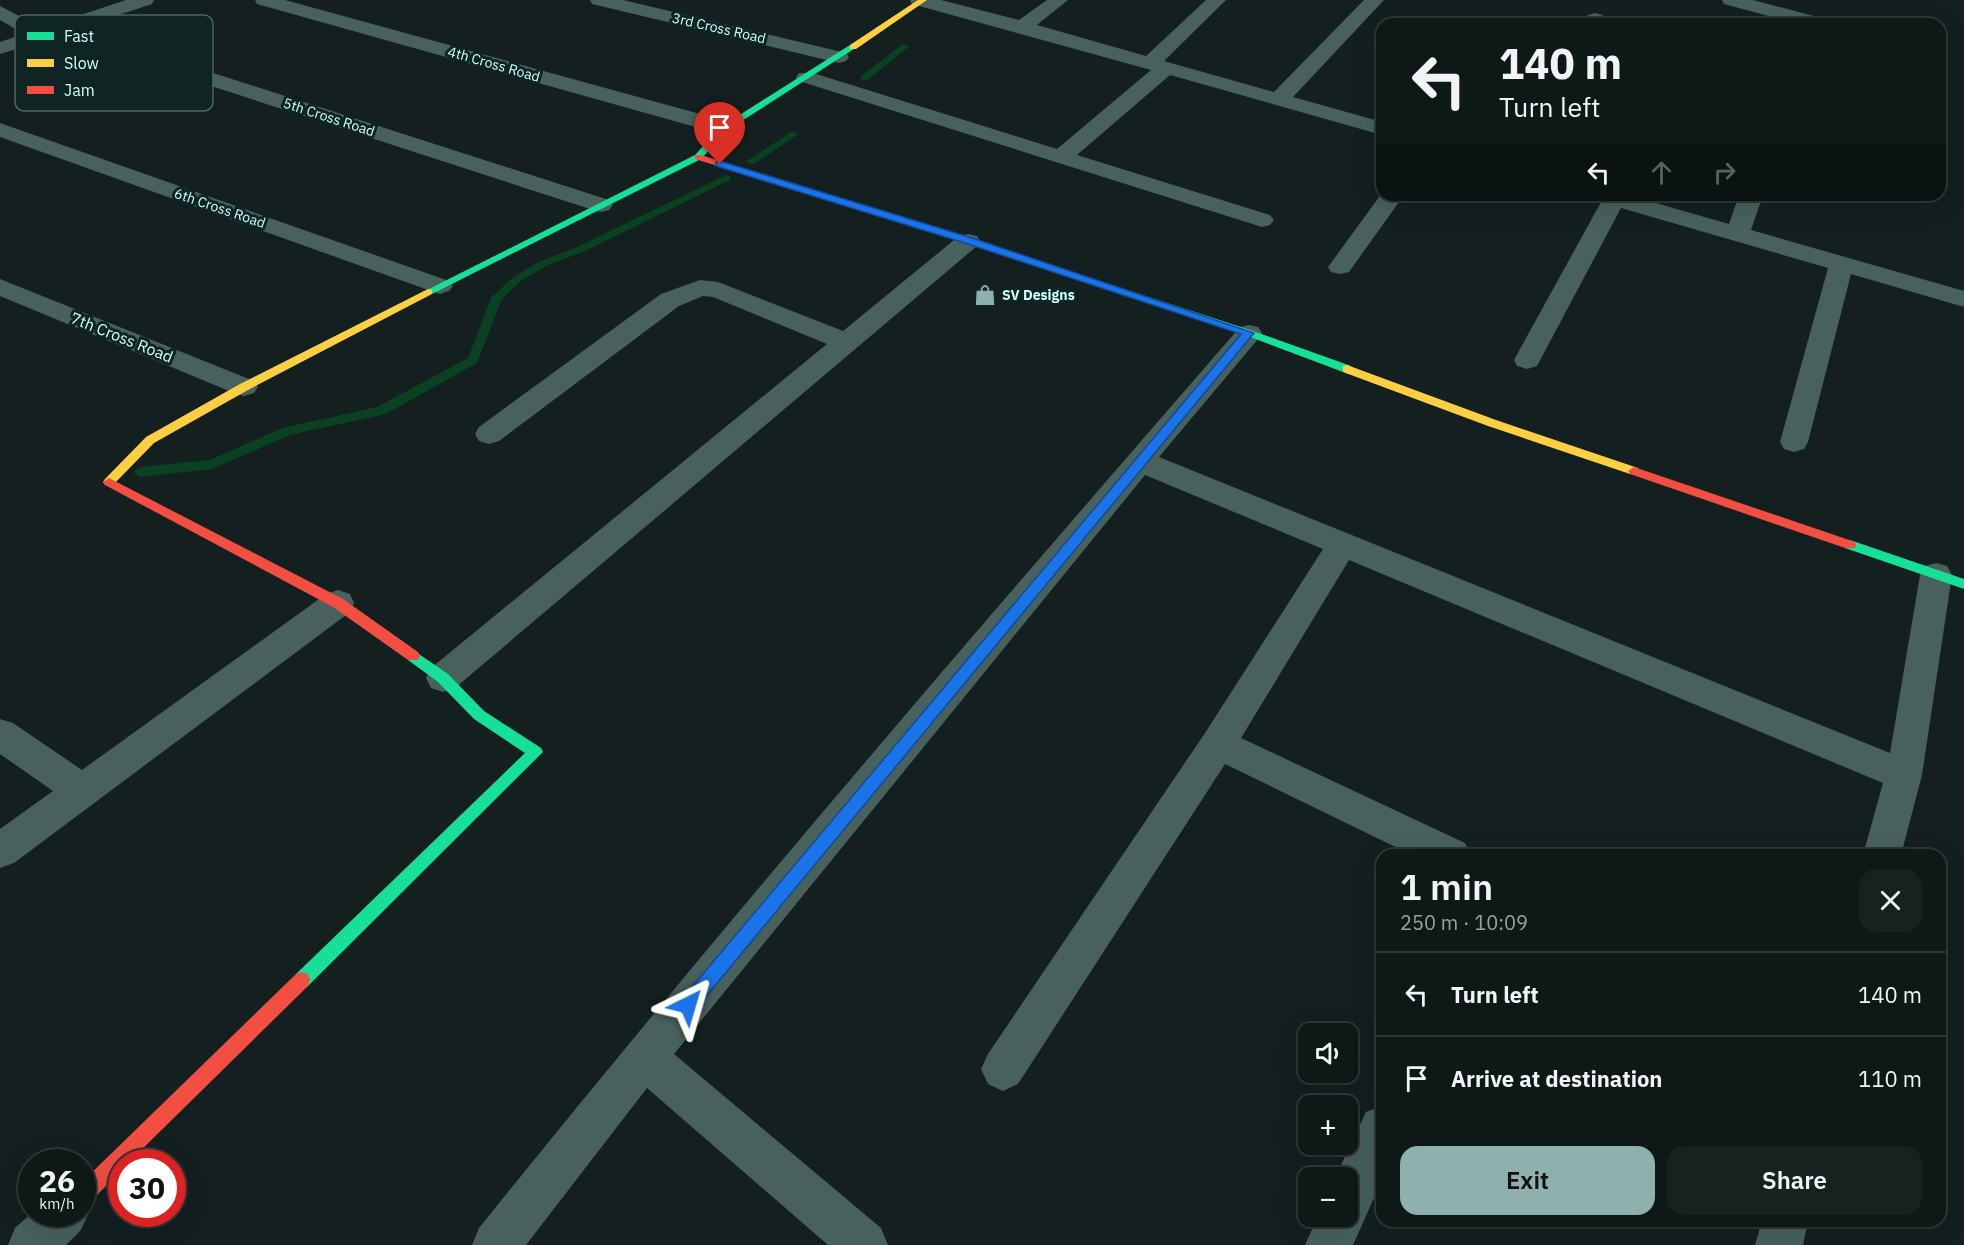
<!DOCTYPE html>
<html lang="en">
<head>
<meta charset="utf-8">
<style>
  body { margin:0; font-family:"IBM Plex Sans",sans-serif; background:#172120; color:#f1f3f6; height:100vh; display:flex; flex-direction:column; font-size:22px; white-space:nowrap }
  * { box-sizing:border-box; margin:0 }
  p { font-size:20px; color:#9ba0a1 }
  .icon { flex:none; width:33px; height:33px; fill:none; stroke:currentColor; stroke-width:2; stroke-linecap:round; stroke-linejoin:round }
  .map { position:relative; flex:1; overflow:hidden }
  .side { position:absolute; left:1376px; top:849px; width:570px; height:378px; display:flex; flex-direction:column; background:#0e1817; border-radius:18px; box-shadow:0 6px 24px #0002,0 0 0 2px #2e3736 }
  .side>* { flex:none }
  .hud { position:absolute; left:1376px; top:18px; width:570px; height:183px; border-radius:18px; box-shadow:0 6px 24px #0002,0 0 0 2px #2e3736; background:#0e1817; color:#f1f3f6; overflow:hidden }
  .tools { position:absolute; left:1298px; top:1023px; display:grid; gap:12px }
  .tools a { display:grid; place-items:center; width:60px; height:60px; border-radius:12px; background:#0e1817; box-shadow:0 6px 24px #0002,0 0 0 2px #2e3736; font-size:30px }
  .speed { position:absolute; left:18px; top:1149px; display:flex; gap:12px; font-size:30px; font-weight:700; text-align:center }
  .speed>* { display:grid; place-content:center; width:78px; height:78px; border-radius:50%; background:#0e1817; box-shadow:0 6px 24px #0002,0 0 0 2px #2e3736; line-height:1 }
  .speed small { font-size:15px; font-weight:400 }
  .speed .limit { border:9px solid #d22; background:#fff; color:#111 }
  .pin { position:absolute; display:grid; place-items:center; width:51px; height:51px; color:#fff; margin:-62px -26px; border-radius:50% 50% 50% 0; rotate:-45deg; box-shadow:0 0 6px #0007 }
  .pin .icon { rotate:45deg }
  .me { position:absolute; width:66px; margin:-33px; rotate:40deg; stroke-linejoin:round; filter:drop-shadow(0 0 4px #0008) }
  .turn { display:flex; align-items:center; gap:21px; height:126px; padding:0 24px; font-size:27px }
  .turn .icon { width:78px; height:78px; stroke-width:2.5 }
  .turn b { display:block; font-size:42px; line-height:51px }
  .lanes { display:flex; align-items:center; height:57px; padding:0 24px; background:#0003; justify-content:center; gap:30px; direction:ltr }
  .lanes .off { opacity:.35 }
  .round { display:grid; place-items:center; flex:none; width:63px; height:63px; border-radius:18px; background:#172120 }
  .headline { display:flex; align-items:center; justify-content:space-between; height:102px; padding:0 24px }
  h1 { font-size:36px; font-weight:600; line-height:45px }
  .button { display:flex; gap:12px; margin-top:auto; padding:12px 24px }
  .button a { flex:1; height:69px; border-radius:18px; background:#8fb1ae; color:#111; font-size:24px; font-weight:600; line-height:69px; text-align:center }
  .button a+a { background:#172120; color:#f1f3f6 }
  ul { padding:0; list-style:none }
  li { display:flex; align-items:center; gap:18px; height:84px; padding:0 24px; border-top:2px solid #2e3736 }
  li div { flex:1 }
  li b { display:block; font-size:22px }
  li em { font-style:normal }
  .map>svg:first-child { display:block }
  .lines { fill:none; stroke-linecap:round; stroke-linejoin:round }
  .stream { fill:#094121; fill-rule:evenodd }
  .street { fill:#48615c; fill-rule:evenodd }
  .fast { fill:#16e098; fill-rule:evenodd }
  .slow { fill:#ffcf43; fill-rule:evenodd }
  .jam { fill:#f24e42; fill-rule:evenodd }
  .route { fill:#1a73e8; stroke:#114b97; stroke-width:1.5 }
  .labels { text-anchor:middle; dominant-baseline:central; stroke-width:6; stroke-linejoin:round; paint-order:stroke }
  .far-street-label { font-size:14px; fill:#d2fffb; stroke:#0e2524 }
  .far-poi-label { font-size:14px; font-weight:bold; fill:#d2fffb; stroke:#0e2524; text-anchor:start }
  .street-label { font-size:16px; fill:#d2fffb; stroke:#0e2524 }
  .key { fill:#0e2524; stroke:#496664; stroke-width:1.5 }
  .key-label { font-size:16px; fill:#d2fffb }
</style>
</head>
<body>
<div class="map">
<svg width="1964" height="1245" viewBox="0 0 1964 1245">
  <rect width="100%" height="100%" fill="#13201f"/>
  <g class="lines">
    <!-- stream -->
    <g class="stream">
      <polygon points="903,44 910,46 867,80 861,80 861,76"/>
      <polygon points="793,131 798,134 796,136 754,164 745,162"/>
      <polygon points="726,175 730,176 730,180 585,251 546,266 521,281 502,299 477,363 386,414 290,435 212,469 140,477 133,472 140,467 210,460 282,428 377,407 468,358 491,298 513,277 538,262 577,247"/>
    </g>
    <!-- street -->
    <g class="street">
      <polygon points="126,0 154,0 152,4 76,29 609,200 613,205 609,210 601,212 593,210 57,36 0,54 0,42 24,34 0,20 0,6 42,28"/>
      <polygon points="255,0 285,0 733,123 736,128 733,133 725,134 717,133 257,4"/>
      <polygon points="590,0 623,0 846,53 849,57 846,61 839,63 592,4"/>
      <polygon points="910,0 941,0 1019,20 1047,0 1068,0 1037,25 1146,56 1206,0 1226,0 1164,61 1274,92 1364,0 1384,0 1293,97 1382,122 1382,135 1170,75 1077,155 1270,215 1274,220 1270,225 1262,227 799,81 796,77 799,73 813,73 1057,149 1151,70 912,4"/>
      <polygon points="1722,0 1753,0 1821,18 1824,22 1823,24 1799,24 1724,4"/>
      <polygon points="1595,13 1602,15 1605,19 1603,24 1583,24 1588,15"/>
      <polygon points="0,123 449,281 453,286 449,291 440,294 431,291 0,137"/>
      <polygon points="1382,193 1404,195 1349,272 1340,274 1331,272 1328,267"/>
      <polygon points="1591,195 1628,195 1729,224 1739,195 1763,195 1751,230 1964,291 1964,307 1851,274 1808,442 1804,449 1794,452 1784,449 1780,442 1828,268 1621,208 1537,366 1527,369 1517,366 1514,360 1601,202 1595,200"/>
      <polygon points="968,234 977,236 980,241 977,246 455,688 443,692 431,688 426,678 431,668 827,344 713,297 703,296 679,306 499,441 489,444 479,441 475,434 479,427 661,294 700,280 718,282 843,331 959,236"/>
      <polygon points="0,279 254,381 258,387 254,393 244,396 234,393 0,296"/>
      <path d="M1249,325L1258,327L1262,333L1258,339L1159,457L1890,753L1920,575L1925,566L1936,563L1947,566L1952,575L1922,775L1901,855H1863L1883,783L1349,560L1241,738L1465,843L1470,855H1412L1225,764L1018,1084L1003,1091L988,1084L981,1069L988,1054L1205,733L1323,549L1145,475L674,1054L881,1228L888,1245H828L647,1088L526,1245H472L479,1228C725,922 982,624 1240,327Z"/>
      <polygon points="338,590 350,594 354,603 350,612 14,863 0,868 0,829 53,791 0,754 0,719 13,723 82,770 326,594"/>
      <polygon points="1382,1106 1382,1180 1353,1245 1305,1245 1318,1216 1347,1216 1347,1178 1335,1178 1366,1112"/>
      <polygon points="82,1200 88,1214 81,1230 66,1245 8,1245 15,1228 32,1213 82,1214"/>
      <polygon points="1762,1221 1808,1221 1803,1245 1755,1245"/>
    </g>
    <!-- fast -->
    <g class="fast">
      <polygon points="850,45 857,47 728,130 701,159 432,294 424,294 423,292 695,155 722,126"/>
      <polygon points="962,236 1253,331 1351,366 1353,369 1347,373 1343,372 1245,335 959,241 957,239"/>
      <polygon points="1850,540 1964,579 1964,589 1845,548 1844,545 1845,542"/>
      <polygon points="413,650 448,674 484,711 541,748 543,752 308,986 302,988 296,986 294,980 296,974 525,753 474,719 438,682 408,660 406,656 408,652"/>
    </g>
    <!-- slow -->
    <g class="slow">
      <polygon points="918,0 927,0 856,49 850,49 850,45"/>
      <polygon points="428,289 432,290 432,294 248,390 154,443 113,485 105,485 103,482 105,479 146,437 240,384"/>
      <polygon points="1347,365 1496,420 1638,468 1640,471 1638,474 1630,474 1488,426 1343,372 1343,366"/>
    </g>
    <!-- jam -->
    <g class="jam">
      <polygon points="695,155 701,155 967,239 959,241 695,159"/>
      <polygon points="1634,467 1855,542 1856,545 1855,548 1845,548 1630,474 1628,471"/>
      <polygon points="109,478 343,599 418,652 420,656 418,660 408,660 333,607 105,485 103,482"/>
      <polygon points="302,972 308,974 310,980 308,986 129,1162 122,1162 122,1170 89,1203 82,1205 82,1182 296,974"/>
    </g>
  </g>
  <!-- route -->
  <polygon class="route" points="716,162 723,162 972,238 1254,333 694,1011 688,1013 682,1011 679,1005 682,999 1241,334 965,243 716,166"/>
  <!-- icons -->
  <defs>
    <symbol id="shop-bare" viewBox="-9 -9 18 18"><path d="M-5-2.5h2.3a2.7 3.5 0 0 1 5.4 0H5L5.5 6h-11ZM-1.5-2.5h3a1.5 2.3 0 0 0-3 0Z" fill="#8fb1ae" stroke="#0e2524" stroke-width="2.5" paint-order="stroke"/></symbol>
  </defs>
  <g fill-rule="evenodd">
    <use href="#shop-bare" x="970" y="280" width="30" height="30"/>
  </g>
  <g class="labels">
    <!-- far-street labels -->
    <g class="far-street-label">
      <text transform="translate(719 28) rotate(13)">3rd Cross Road</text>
      <text transform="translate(494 64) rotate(16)">4th Cross Road</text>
      <text transform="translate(329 117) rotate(18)">5th Cross Road</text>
      <text transform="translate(220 208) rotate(19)">6th Cross Road</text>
    </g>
    <!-- far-poi labels -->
    <g class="far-poi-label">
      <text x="1002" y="295">SV Designs</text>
    </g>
    <!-- street labels -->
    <g class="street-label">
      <text transform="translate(122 337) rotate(22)">7th Cross Road</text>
    </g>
  </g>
  <!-- legend -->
  <rect x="15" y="15" width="198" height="96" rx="9" class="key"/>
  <rect x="27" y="32" width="27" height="8" fill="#16e098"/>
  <rect x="27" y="59" width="27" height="8" fill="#ffcf43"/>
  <rect x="27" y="86" width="27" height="8" fill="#f24e42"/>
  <g class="key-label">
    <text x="64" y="42">Fast</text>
    <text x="64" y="69">Slow</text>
    <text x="64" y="96">Jam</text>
  </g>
</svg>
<div class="tools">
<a><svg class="icon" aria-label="sound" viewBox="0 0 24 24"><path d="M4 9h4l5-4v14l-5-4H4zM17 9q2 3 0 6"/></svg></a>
<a>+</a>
<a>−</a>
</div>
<div class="speed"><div>26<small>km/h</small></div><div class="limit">30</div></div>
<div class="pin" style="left:720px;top:164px;background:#d93025"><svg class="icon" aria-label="arrive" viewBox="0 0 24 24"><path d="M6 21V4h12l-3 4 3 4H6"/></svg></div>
<svg class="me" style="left:688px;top:1005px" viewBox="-20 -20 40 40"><path d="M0-17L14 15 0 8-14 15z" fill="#1a73e8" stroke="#fff" stroke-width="4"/></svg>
<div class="hud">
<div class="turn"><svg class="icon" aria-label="left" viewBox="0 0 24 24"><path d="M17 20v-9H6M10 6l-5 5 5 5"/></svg><div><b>140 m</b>Turn left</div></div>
<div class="lanes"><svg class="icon" aria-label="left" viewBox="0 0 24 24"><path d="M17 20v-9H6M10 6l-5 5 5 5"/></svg><svg class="icon off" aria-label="ahead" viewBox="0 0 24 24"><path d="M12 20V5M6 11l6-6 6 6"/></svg><svg class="icon off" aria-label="right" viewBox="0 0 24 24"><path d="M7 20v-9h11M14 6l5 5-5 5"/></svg></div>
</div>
<section class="side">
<div class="headline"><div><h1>1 min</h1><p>250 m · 10:09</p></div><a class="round"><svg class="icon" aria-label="close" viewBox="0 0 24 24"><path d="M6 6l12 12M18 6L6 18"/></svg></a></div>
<ul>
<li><svg class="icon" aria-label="left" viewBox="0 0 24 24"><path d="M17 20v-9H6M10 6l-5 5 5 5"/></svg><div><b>Turn left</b></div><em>140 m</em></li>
<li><svg class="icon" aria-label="arrive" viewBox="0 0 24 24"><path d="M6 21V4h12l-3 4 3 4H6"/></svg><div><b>Arrive at destination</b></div><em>110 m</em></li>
</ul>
<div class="button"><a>Exit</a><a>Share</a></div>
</section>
</div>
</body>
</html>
